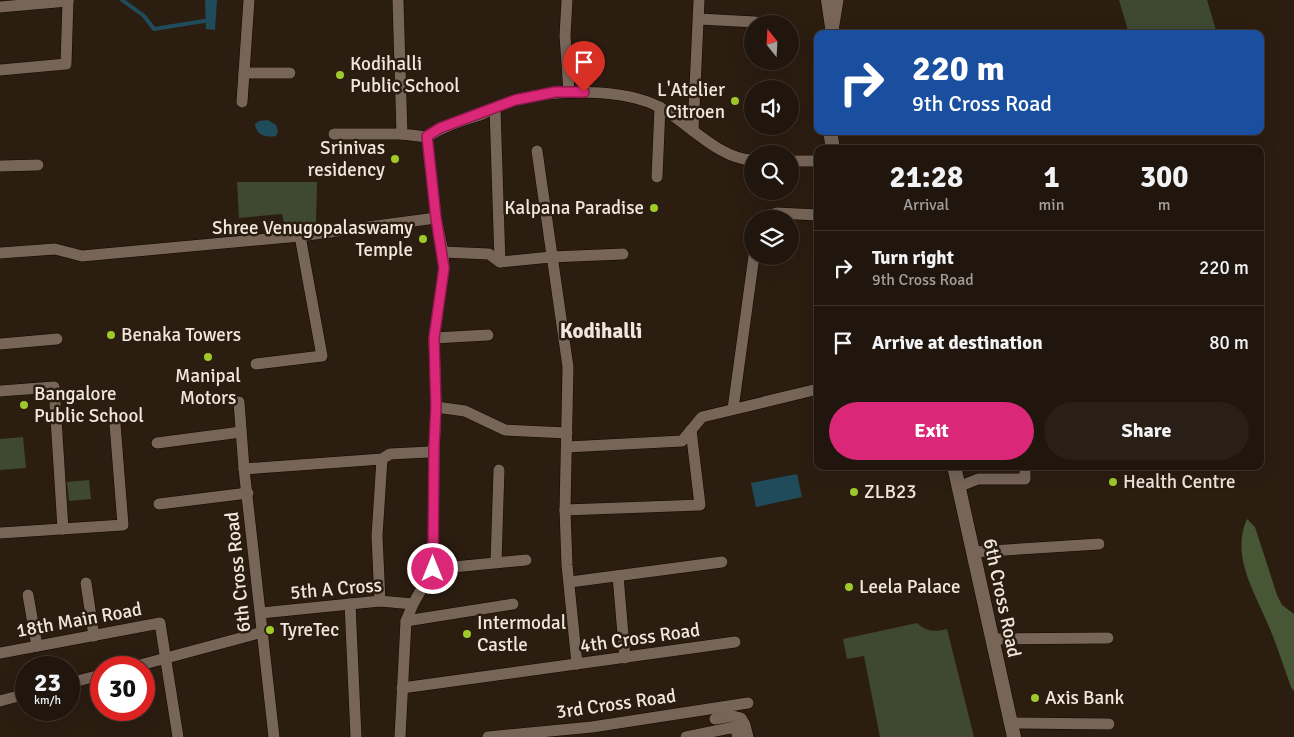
<!DOCTYPE html>
<html lang="en">
<head>
<meta charset="utf-8">
<style>
  body { margin:0; font-family:Signika,sans-serif; background:#291f16; color:#f1f3f6; height:100vh; display:flex; flex-direction:column; font-size:19px; white-space:nowrap }
  * { box-sizing:border-box; margin:0 }
  p { font-size:16px; color:#a29f9d }
  .icon { flex:none; width:28px; height:28px; fill:none; stroke:currentColor; stroke-width:2; stroke-linecap:round; stroke-linejoin:round }
  .map { position:relative; flex:1; overflow:hidden }
  .sheet { position:absolute; left:814px; top:145px; width:450px; height:325px; display:flex; flex-direction:column; background:#21160d; border-radius:10px; box-shadow:0 5px 20px #0002,0 0 0 1px #3e352e }
  .sheet>* { flex:none }
  .guide { position:absolute; left:814px; top:30px; width:450px; height:105px; border-radius:10px; box-shadow:0 5px 20px #0002,0 0 0 1px #3e352e; background:#1a4fa0; color:#fff; overflow:hidden }
  .needle { width:32px; rotate:342deg }
  .fabs { position:absolute; left:744px; top:15px; display:grid; gap:10px }
  .fabs a { display:grid; place-items:center; width:55px; height:55px; border-radius:50%; background:#21160d; box-shadow:0 5px 20px #0002,0 0 0 1px #3e352e; font-size:25px }
  .speed { position:absolute; left:15px; top:656px; display:flex; gap:10px; font-size:25px; font-weight:700; text-align:center }
  .speed>* { display:grid; place-content:center; width:65px; height:65px; border-radius:50%; background:#21160d; box-shadow:0 5px 20px #0002,0 0 0 1px #3e352e; line-height:1 }
  .speed small { font-size:12px; font-weight:400 }
  .speed .limit { border:8px solid #d22; background:#fff; color:#111 }
  .pin { position:absolute; display:grid; place-items:center; width:42px; height:42px; color:#fff; margin:-51px -21px; border-radius:50% 50% 50% 0; rotate:-45deg; box-shadow:0 0 5px #0007 }
  .pin .icon { rotate:45deg }
  .me { position:absolute; width:55px; margin:-28px; rotate:0deg; stroke-linejoin:round; filter:drop-shadow(0 0 4px #0008) }
  .turn { display:flex; align-items:center; gap:18px; height:105px; padding:0 15px; font-size:22px }
  .turn .icon { width:65px; height:65px; stroke-width:2.5 }
  .turn b { display:block; font-size:35px; line-height:42px }
  .eta { display:flex; justify-content:space-evenly; align-items:center; height:85px; text-align:center }
  .eta b { font-size:30px; font-weight:700; line-height:35px }
  .button { display:flex; gap:10px; margin-top:auto; padding:10px 15px }
  .button a { flex:1; height:58px; border-radius:30px; background:#db2777; color:#fff; font-size:20px; font-weight:700; line-height:58px; text-align:center }
  .button a+a { background:#291f16; color:#f1f3f6 }
  ul { padding:0; list-style:none }
  li { display:flex; align-items:center; gap:15px; height:75px; padding:0 15px; border-top:1px solid #3e352e }
  li div { flex:1 }
  li b { display:block; font-size:19px }
  li em { font-style:normal }
  .map>svg:first-child { display:block }
  .green { fill:#3e4832 }
  .forest { fill:#475635 }
  .water { fill:#1f4b5b }
  .lines { fill:none; stroke-linecap:round; stroke-linejoin:round }
  .stream { stroke:#1f4b5b; stroke-width:4 }
  .minor-casing { stroke:#130701; stroke-width:12 }
  .tertiary-casing { stroke:#130701; stroke-width:15 }
  .minor { stroke:#776558; stroke-width:11 }
  .tertiary { stroke:#776558; stroke-width:14 }
  .route-casing { stroke:#8e194d; stroke-width:12 }
  .route { stroke:#db2777; stroke-width:9 }
  .poi-dot { fill:#a0c92b; stroke:#2c1d11; stroke-width:2 }
  .labels { text-anchor:middle; dominant-baseline:central; stroke-width:5; stroke-linejoin:round; paint-order:stroke }
  .poi-label { font-size:19px; fill:#f2e7df; stroke:#2c1d11; text-anchor:start }
  .street-label { font-size:19px; fill:#f2e7df; stroke:#2c1d11 }
  .quarter-label { font-size:21px; font-weight:bold; fill:#f2e7df; stroke:#2c1d11 }
</style>
</head>
<body>
<div class="map">
<svg width="1294" height="737" viewBox="0 0 1294 737">
  <rect width="100%" height="100%" fill="#2c1d11"/>
  <!-- green -->
  <g class="green">
    <polygon points="1119,0 1207,0 1217,34 1129,34"/>
    <polygon points="237,182 317,182 316,224 285,228 282,214 239,218"/>
    <polygon points="23,437 26,468 0,470 0,439"/>
    <polygon points="89,480 91,499 69,501 67,482"/>
    <path d="M917,623C926,632 936,632 947,629L974,737H880L864,656L847,659L843,639Z"/>
  </g>
  <!-- forest -->
  <path class="forest" d="M1247,519L1255,527L1277,595L1282,605L1294,614V691L1291,687C1284,668 1278,648 1270,629C1256,594 1230,557 1247,519Z"/>
  <!-- water -->
  <g class="water">
    <polygon points="205,0 217,0 215,30 206,29"/>
    <path d="M268,120L276,125L278,131L276,136C266,138 256,135 255,124L259,121Z"/>
    <polygon points="797,474 802,497 756,507 751,483"/>
  </g>
  <g class="lines">
    <!-- stream -->
    <polyline class="stream" points="122,0 144,16 154,29 210,20"/>
    <defs>
      <g id="minor">
        <polyline points="398,0 402,134 427,137 436,218 443,252 444,268 434,338 436,407 434,448 433,569 413,604 406,621 400,737"/>
        <polyline points="567,0 565,36 569,92"/>
        <polyline points="0,7 68,1"/>
        <polyline points="699,19 755,22"/>
        <polyline points="834,25 838,0"/>
        <polyline points="0,70 66,64 68,0"/>
        <polyline points="244,73 290,73"/>
        <polyline points="242,102 249,0"/>
        <polyline points="495,108 500,262"/>
        <polyline points="693,131 699,0"/>
        <polyline points="334,134 402,134"/>
        <path d="M427,137C444,126 461,121 480,115C491,110 503,104 515,100C553,89 626,88 661,108C688,123 719,159 752,160"/>
        <polyline points="537,151 568,367 565,510 567,565 577,664"/>
        <polyline points="790,161 818,161"/>
        <polyline points="0,166 38,165"/>
        <polyline points="657,177 660,107"/>
        <polyline points="763,219 763,217 777,213 818,215"/>
        <polyline points="443,252 489,254 500,262 551,257 623,254"/>
        <polyline points="0,253 55,249 82,256 300,236 436,218"/>
        <polyline points="434,338 488,335"/>
        <polyline points="0,344 57,339"/>
        <polyline points="256,364 322,356 300,236"/>
        <polyline points="0,391 54,387 63,529"/>
        <polyline points="239,402 244,469 274,737"/>
        <polyline points="436,407 465,411 505,430 567,433"/>
        <polyline points="733,409 754,256"/>
        <polyline points="157,443 241,432"/>
        <polyline points="567,447 682,441 702,417 818,389"/>
        <polyline points="244,469 382,459 390,454 429,452 434,448"/>
        <polyline points="958,487 978,479 1025,479 1025,466"/>
        <polyline points="159,504 248,493"/>
        <polyline points="565,510 700,505 691,430"/>
        <polyline points="0,533 123,525 115,424"/>
        <polyline points="974,552 1099,544"/>
        <polyline points="496,562 499,470"/>
        <polyline points="433,569 526,560"/>
        <polyline points="618,576 625,658"/>
        <polyline points="570,582 722,562"/>
        <polyline points="86,583 94,636"/>
        <polyline points="28,595 37,646"/>
        <polyline points="380,601 377,536 382,459"/>
        <polyline points="350,604 356,737"/>
        <polyline points="261,613 380,601 413,604"/>
        <polyline points="406,621 513,604"/>
        <polyline points="992,639 1108,638"/>
        <polyline points="0,653 160,623 178,737"/>
        <polyline points="129,668 263,632"/>
        <polyline points="69,683 101,675"/>
        <polyline points="402,688 735,642"/>
        <polyline points="0,701 26,694"/>
        <polyline points="715,719 733,716 741,718 745,725 748,737"/>
        <polyline points="1011,723 1109,724"/>
        <polyline points="488,737 592,727 748,703"/>
        <polyline points="686,737 735,727 738,737"/>
      </g>
      <g id="tertiary">
        <polyline points="828,0 833,34"/>
        <polyline points="830,131 833,149"/>
        <polyline points="954,466 1014,737"/>
      </g>
    </defs>
    <!-- minor casing -->
    <use href="#minor" class="minor-casing"/>
    <!-- tertiary casing -->
    <use href="#tertiary" class="tertiary-casing"/>
    <!-- minor -->
    <use href="#minor" class="minor"/>
    <!-- tertiary -->
    <use href="#tertiary" class="tertiary"/>
  </g>
  <g class="lines">
    <defs>
      <polyline id="route" points="433,569 434,448 436,407 434,338 444,268 436,218 427,136 440,128 515,100 555,92 584,92"/>
    </defs>
    <!-- route casing -->
    <use href="#route" class="route-casing"/>
    <!-- route -->
    <use href="#route" class="route"/>
  </g>
  <!-- markers -->
  <g class="poi-dot">
    <circle cx="340" cy="75" r="5"/>
    <circle cx="735" cy="101" r="5"/>
    <circle cx="395" cy="159" r="5"/>
    <circle cx="654" cy="208" r="5"/>
    <circle cx="423" cy="239" r="5"/>
    <circle cx="111" cy="335" r="5"/>
    <circle cx="208" cy="357" r="5"/>
    <circle cx="24" cy="405" r="5"/>
    <circle cx="1113" cy="482" r="5"/>
    <circle cx="854" cy="492" r="5"/>
    <circle cx="849" cy="587" r="5"/>
    <circle cx="270" cy="630" r="5"/>
    <circle cx="467" cy="634" r="5"/>
    <circle cx="1035" cy="698" r="5"/>
  </g>
  <g class="labels">
    <!-- poi labels -->
    <g class="poi-label">
      <text x="350" y="64">Kodihalli<tspan x="350" dy="22">Public School</tspan></text>
      <text x="725" y="90" text-anchor="end">L'Atelier<tspan x="725" dy="22">Citroen</tspan></text>
      <text x="385" y="148" text-anchor="end">Srinivas<tspan x="385" dy="22">residency</tspan></text>
      <text x="644" y="208" text-anchor="end">Kalpana Paradise</text>
      <text x="413" y="228" text-anchor="end">Shree Venugopalaswamy<tspan x="413" dy="22">Temple</tspan></text>
      <text x="121" y="335">Benaka Towers</text>
      <text x="208" y="376" text-anchor="middle">Manipal<tspan x="208" dy="22">Motors</tspan></text>
      <text x="34" y="394">Bangalore<tspan x="34" dy="22">Public School</tspan></text>
      <text x="1123" y="482">Health Centre</text>
      <text x="864" y="492">ZLB23</text>
      <text x="859" y="587">Leela Palace</text>
      <text x="477" y="623">Intermodal<tspan x="477" dy="22">Castle</tspan></text>
      <text x="280" y="630">TyreTec</text>
      <text x="1045" y="698">Axis Bank</text>
    </g>
    <!-- street labels -->
    <g class="street-label">
      <text transform="translate(238 572) rotate(-96)">6th Cross Road</text>
      <text transform="translate(336 589) rotate(-5)">5th A Cross</text>
      <text transform="translate(1002 598) rotate(78)">6th Cross Road</text>
      <text transform="translate(79 620) rotate(-10)">18th Main Road</text>
      <text transform="translate(640 638) rotate(-8)">4th Cross Road</text>
      <text transform="translate(616 704) rotate(-8)">3rd Cross Road</text>
    </g>
    <!-- quarter labels -->
    <g class="quarter-label">
      <text x="601" y="331">Kodihalli</text>
    </g>
  </g>
</svg>
<div class="fabs">
<a><svg class="needle" viewBox="-14 -14 28 28"><path d="M0-13l5 13h-10z" fill="#e53935"/><path d="M0 13l5-13h-10z" fill="#a29f9d"/></svg></a>
<a><svg class="icon" aria-label="sound" viewBox="0 0 24 24"><path d="M4 9h4l5-4v14l-5-4H4zM17 9q2 3 0 6"/></svg></a>
<a><svg class="icon" aria-label="search" viewBox="0 0 24 24"><circle cx="10" cy="10" r="6"/><path d="M15 15l6 6"/></svg></a>
<a><svg class="icon" aria-label="layers" viewBox="0 0 24 24"><path d="M12 4l9 5-9 5-9-5zM3 14l9 5 9-5"/></svg></a>
</div>
<div class="speed"><div>23<small>km/h</small></div><div class="limit">30</div></div>
<div class="pin" style="left:584px;top:92px;background:#d93025"><svg class="icon" aria-label="arrive" viewBox="0 0 24 24"><path d="M6 21V4h12l-3 4 3 4H6"/></svg></div>
<svg class="me" style="left:433px;top:569px" viewBox="-20 -20 40 40"><circle r="17" fill="#db2777" stroke="#fff" stroke-width="3"/><path d="M0-11L8 9 0 5-8 9z" fill="#fff"/></svg>
<div class="guide">
<div class="turn"><svg class="icon" aria-label="right" viewBox="0 0 24 24"><path d="M7 20v-9h11M14 6l5 5-5 5"/></svg><div><b>220 m</b>9th Cross Road</div></div>
</div>
<section class="sheet">
<div class="eta">
<div><b>21:28</b><p>Arrival</p></div>
<div><b>1</b><p>min</p></div>
<div><b>300</b><p>m</p></div>
</div>
<ul>
<li><svg class="icon" aria-label="right" viewBox="0 0 24 24"><path d="M7 20v-9h11M14 6l5 5-5 5"/></svg><div><b>Turn right</b><p>9th Cross Road</p></div><em>220 m</em></li>
<li><svg class="icon" aria-label="arrive" viewBox="0 0 24 24"><path d="M6 21V4h12l-3 4 3 4H6"/></svg><div><b>Arrive at destination</b></div><em>80 m</em></li>
</ul>
<div class="button"><a>Exit</a><a>Share</a></div>
</section>
</div>
</body>
</html>
